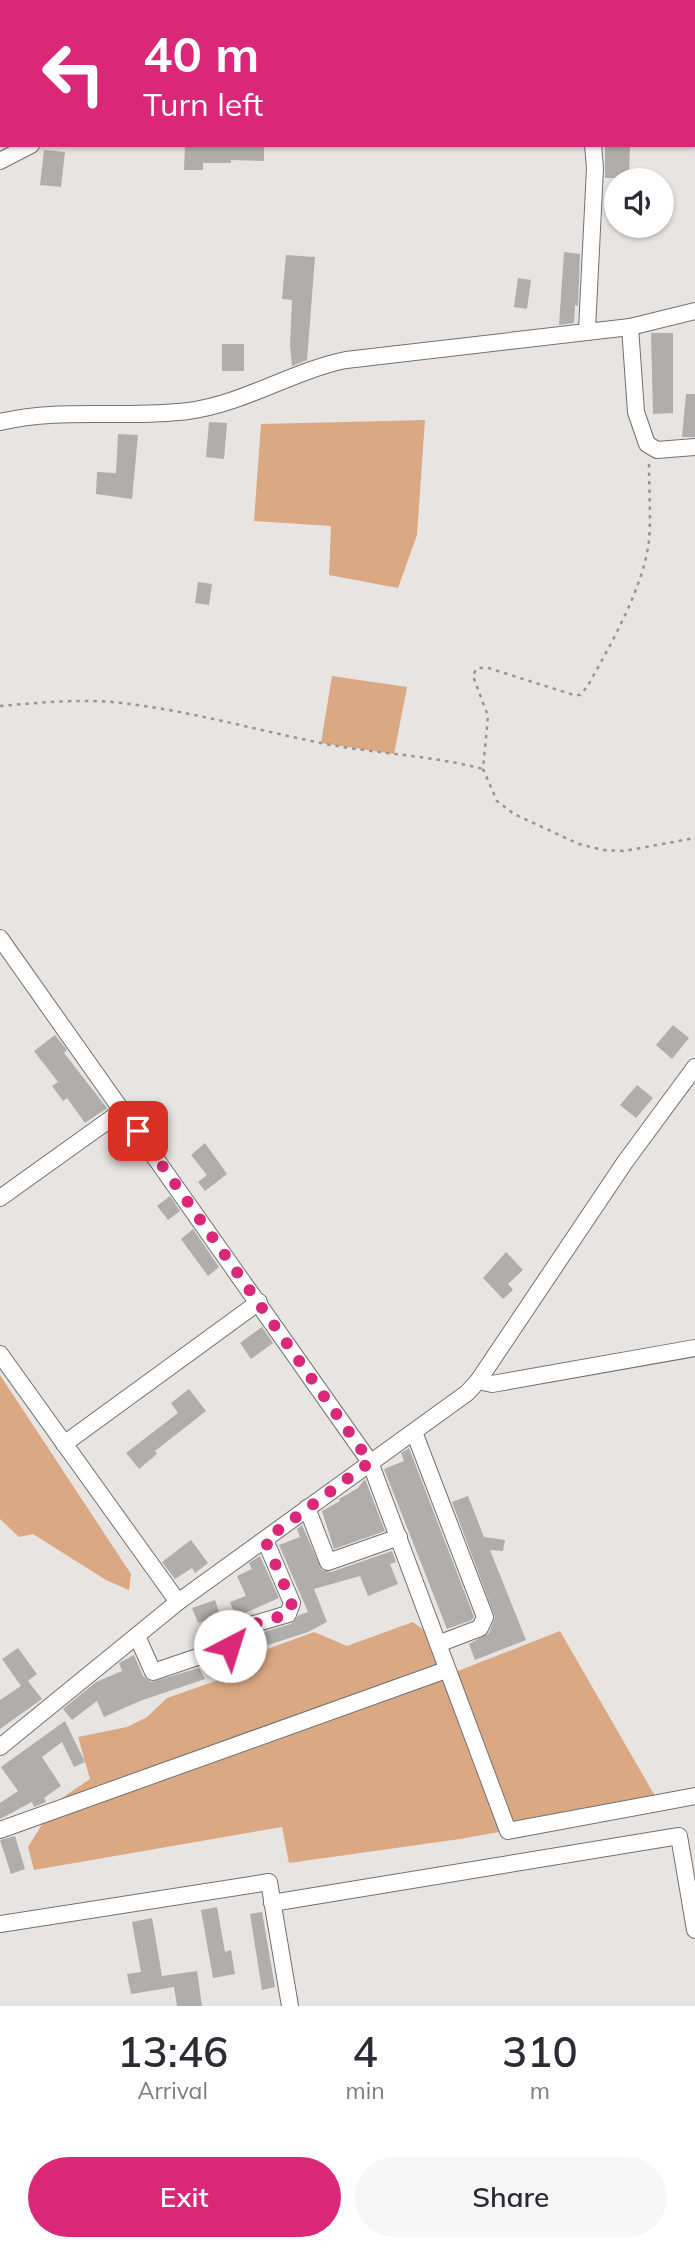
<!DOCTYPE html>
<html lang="en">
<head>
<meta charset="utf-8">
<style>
  body { margin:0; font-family:Mulish,sans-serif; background:#f7f7f7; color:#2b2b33; height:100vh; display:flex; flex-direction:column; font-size:26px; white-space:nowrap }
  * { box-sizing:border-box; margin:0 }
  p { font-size:23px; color:#7c7c81 }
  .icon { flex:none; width:38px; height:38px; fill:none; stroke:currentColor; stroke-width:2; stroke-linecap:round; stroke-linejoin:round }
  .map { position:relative; height:2006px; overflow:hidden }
  .details { display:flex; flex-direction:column; background:#fff; flex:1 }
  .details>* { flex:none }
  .guide { position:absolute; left:0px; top:0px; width:696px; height:147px; box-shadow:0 2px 5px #0004; background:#db2777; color:#fff; overflow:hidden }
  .fabs { position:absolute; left:604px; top:168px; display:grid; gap:14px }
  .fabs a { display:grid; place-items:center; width:70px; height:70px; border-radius:50%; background:#fff; box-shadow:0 2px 5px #0004; font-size:35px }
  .pin { position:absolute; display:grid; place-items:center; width:60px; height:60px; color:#fff; margin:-30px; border-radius:14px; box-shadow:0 4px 10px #0006 }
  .me { position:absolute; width:77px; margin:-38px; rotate:40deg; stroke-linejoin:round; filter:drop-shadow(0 0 5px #0008) }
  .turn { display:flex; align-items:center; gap:24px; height:147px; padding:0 28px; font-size:32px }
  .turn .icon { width:91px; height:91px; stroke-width:2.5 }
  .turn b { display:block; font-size:49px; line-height:60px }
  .eta { display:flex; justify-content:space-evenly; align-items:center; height:119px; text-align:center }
  .eta b { font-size:42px; font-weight:600; line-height:49px }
  .button { display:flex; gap:14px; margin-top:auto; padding:14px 28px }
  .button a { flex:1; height:80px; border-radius:42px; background:#db2777; color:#fff; font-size:28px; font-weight:600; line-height:80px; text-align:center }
  .button a+a { background:#f7f7f7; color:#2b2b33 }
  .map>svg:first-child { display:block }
  .forest { fill:#daa883 }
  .building { fill:#b0adaa }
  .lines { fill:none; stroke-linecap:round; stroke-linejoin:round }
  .minor-casing { stroke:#73706e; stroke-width:18 }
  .path { stroke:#989593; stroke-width:2.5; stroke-dasharray:3.5 5; stroke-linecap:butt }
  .minor { stroke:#fff; stroke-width:16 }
  .route { stroke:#db2777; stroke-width:12; stroke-dasharray:0 21.6 }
</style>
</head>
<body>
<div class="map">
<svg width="695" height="2006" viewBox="0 0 695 2006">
  <rect width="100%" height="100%" fill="#e8e4e2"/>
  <!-- forest -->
  <g class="forest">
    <polygon points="425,420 417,535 398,588 329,575 331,526 254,521 261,424"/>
    <polygon points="332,676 407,687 394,754 321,743"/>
    <polygon points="0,1375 131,1574 129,1590 106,1580 33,1534 19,1537 0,1519"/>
    <polygon points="413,1622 426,1632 458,1671 560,1631 659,1803 460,1839 289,1863 282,1827 34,1870 28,1847 56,1802 90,1779 78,1737 127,1727 147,1717 167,1698 233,1675 251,1655 314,1632 347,1646"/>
  </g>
  <!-- building -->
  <g class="building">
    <polygon points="185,145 264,145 264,161 231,160 231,163 203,163 203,170 184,170"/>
    <polygon points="605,145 630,145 629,178 605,178"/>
    <polygon points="44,150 65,152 61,187 40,185"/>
    <polygon points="564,252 580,254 578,306 575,305 574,323 559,325"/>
    <polygon points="286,255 315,257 307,360 292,366 290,345 292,300 282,299"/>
    <polygon points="518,278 531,280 527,309 514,307"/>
    <polygon points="651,333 673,333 673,413 653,414"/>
    <rect x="222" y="344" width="22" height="27"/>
    <polygon points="686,394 695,394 695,437 682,437"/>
    <polygon points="209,422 227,423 224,459 206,457"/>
    <polygon points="118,434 138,435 132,499 96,494 97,472 116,473"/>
    <polygon points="198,582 212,584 209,605 195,603"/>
    <polygon points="673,1025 689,1038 672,1059 656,1045"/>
    <polygon points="55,1035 67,1050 64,1053 107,1108 85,1123 67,1098 63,1101 52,1086 58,1082 34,1051"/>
    <polygon points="637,1085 653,1098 636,1118 620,1105"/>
    <polygon points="123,1130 137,1150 123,1161 109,1140"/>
    <polygon points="205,1143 227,1174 205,1191 198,1182 207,1175 191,1155"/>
    <polygon points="170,1196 180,1211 168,1220 157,1206"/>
    <polygon points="193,1229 219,1267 208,1276 181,1239"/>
    <polygon points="506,1252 523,1270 508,1284 513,1290 503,1299 483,1278"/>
    <polygon points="262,1327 273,1343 251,1359 240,1343"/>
    <polygon points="189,1389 206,1411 155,1451 157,1454 139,1469 126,1453 178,1413 171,1403"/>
    <polygon points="409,1448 474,1617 472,1620 447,1629 384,1469 404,1461 401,1453"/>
    <polygon points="365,1479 385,1531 334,1549 322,1511 340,1501 339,1499 358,1488"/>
    <polygon points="468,1496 484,1537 505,1540 503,1551 490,1550 526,1640 475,1660 469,1644 489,1633 495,1617 452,1502"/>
    <polygon points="302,1525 322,1570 331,1572 392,1551 396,1562 390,1564 398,1584 368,1596 360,1576 314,1589 327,1622 308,1632 249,1651 244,1638 291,1624 299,1615 308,1612 279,1545 300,1537 297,1529"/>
    <polygon points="191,1540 208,1563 195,1573 192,1568 175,1579 162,1562"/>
    <polygon points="260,1556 279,1598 236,1617 230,1602 246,1596 237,1576 252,1569 249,1563"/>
    <polygon points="215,1600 220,1615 198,1623 192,1608"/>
    <polygon points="18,1648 37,1674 24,1684 28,1681 42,1699 0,1729 0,1700 21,1686 2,1659"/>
    <polygon points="242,1648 249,1666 218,1675 213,1663 234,1656"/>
    <polygon points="134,1655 143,1676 151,1682 199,1668 205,1679 140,1701 104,1717 97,1701 72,1720 63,1709 96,1682 122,1671 119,1663"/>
    <polygon points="65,1721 85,1762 74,1767 62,1742 42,1757 61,1786 44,1798 46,1802 34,1807 32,1802 0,1819 0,1803 18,1791 1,1767"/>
    <polygon points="15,1836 25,1869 11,1874 0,1840"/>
    <polygon points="217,1907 225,1952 231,1950 235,1974 213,1978 201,1910"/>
    <polygon points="262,1912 275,1987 262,1990 250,1914"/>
    <polygon points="152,1918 162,1976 197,1971 202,2006 177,2006 174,1987 131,1994 127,1974 141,1972 132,1922"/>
  </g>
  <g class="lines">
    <defs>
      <g id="minor">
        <polyline points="275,2 277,0"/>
        <polyline points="635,2 636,0"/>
        <polyline points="0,161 31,145"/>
        <polyline points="630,327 636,412 647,444 657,450 695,447"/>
        <polyline points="587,330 595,168 593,145"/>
        <path d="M0,422C62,407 125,419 188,411C243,404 292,371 346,360L630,327L695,311"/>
        <polyline points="0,938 370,1462 508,1831 695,1796"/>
        <polyline points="0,1198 123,1110"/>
        <polyline points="0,1354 178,1602"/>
        <polyline points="478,1381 492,1384 695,1348"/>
        <polyline points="414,1432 485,1617 480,1628 438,1644"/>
        <polyline points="64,1444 259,1302"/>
        <polyline points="307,1508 328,1562 399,1537"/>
        <polyline points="137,1636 153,1672 230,1646 227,1632 288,1614 292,1603 265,1540"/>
        <polyline points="0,1747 178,1602 467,1393 478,1381 625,1162 695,1067"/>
        <polyline points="0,1830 446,1670"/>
        <polyline points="272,1903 679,1836 695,1930"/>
        <polyline points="0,1924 269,1882 290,2006"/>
      </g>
    </defs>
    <!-- minor casing -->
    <use href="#minor" class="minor-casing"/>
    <!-- path -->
    <g class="path">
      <path d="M649,464C649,490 651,516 649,541C643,589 610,646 587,687L580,695H574L485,667L476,669L473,676L488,716L483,769L497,801L514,814L579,844L603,850L624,851L695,838"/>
      <path d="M0,706C37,703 75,699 112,702C186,709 258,731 331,745C381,754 434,756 483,769"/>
    </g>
    <!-- minor -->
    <use href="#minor" class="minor"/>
  </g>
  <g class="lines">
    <!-- route -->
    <polyline class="route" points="138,1131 370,1462 265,1540 292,1603 288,1614 227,1632 230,1646"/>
  </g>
</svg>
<div class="fabs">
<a><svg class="icon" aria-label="sound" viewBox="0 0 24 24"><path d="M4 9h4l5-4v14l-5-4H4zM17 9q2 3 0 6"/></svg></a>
</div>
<div class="pin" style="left:138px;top:1131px;background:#d93025"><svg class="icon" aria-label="arrive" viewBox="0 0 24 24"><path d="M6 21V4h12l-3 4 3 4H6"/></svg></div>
<svg class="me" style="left:230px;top:1646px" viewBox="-20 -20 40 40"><circle r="19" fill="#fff"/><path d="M0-13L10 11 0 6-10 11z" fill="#db2777"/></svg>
<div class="guide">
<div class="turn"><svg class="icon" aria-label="left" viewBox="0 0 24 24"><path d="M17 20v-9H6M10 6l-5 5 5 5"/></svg><div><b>40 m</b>Turn left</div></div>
</div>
</div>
<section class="details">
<div class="eta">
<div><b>13:46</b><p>Arrival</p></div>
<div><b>4</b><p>min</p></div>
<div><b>310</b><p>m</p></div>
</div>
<div class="button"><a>Exit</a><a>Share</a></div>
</section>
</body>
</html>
